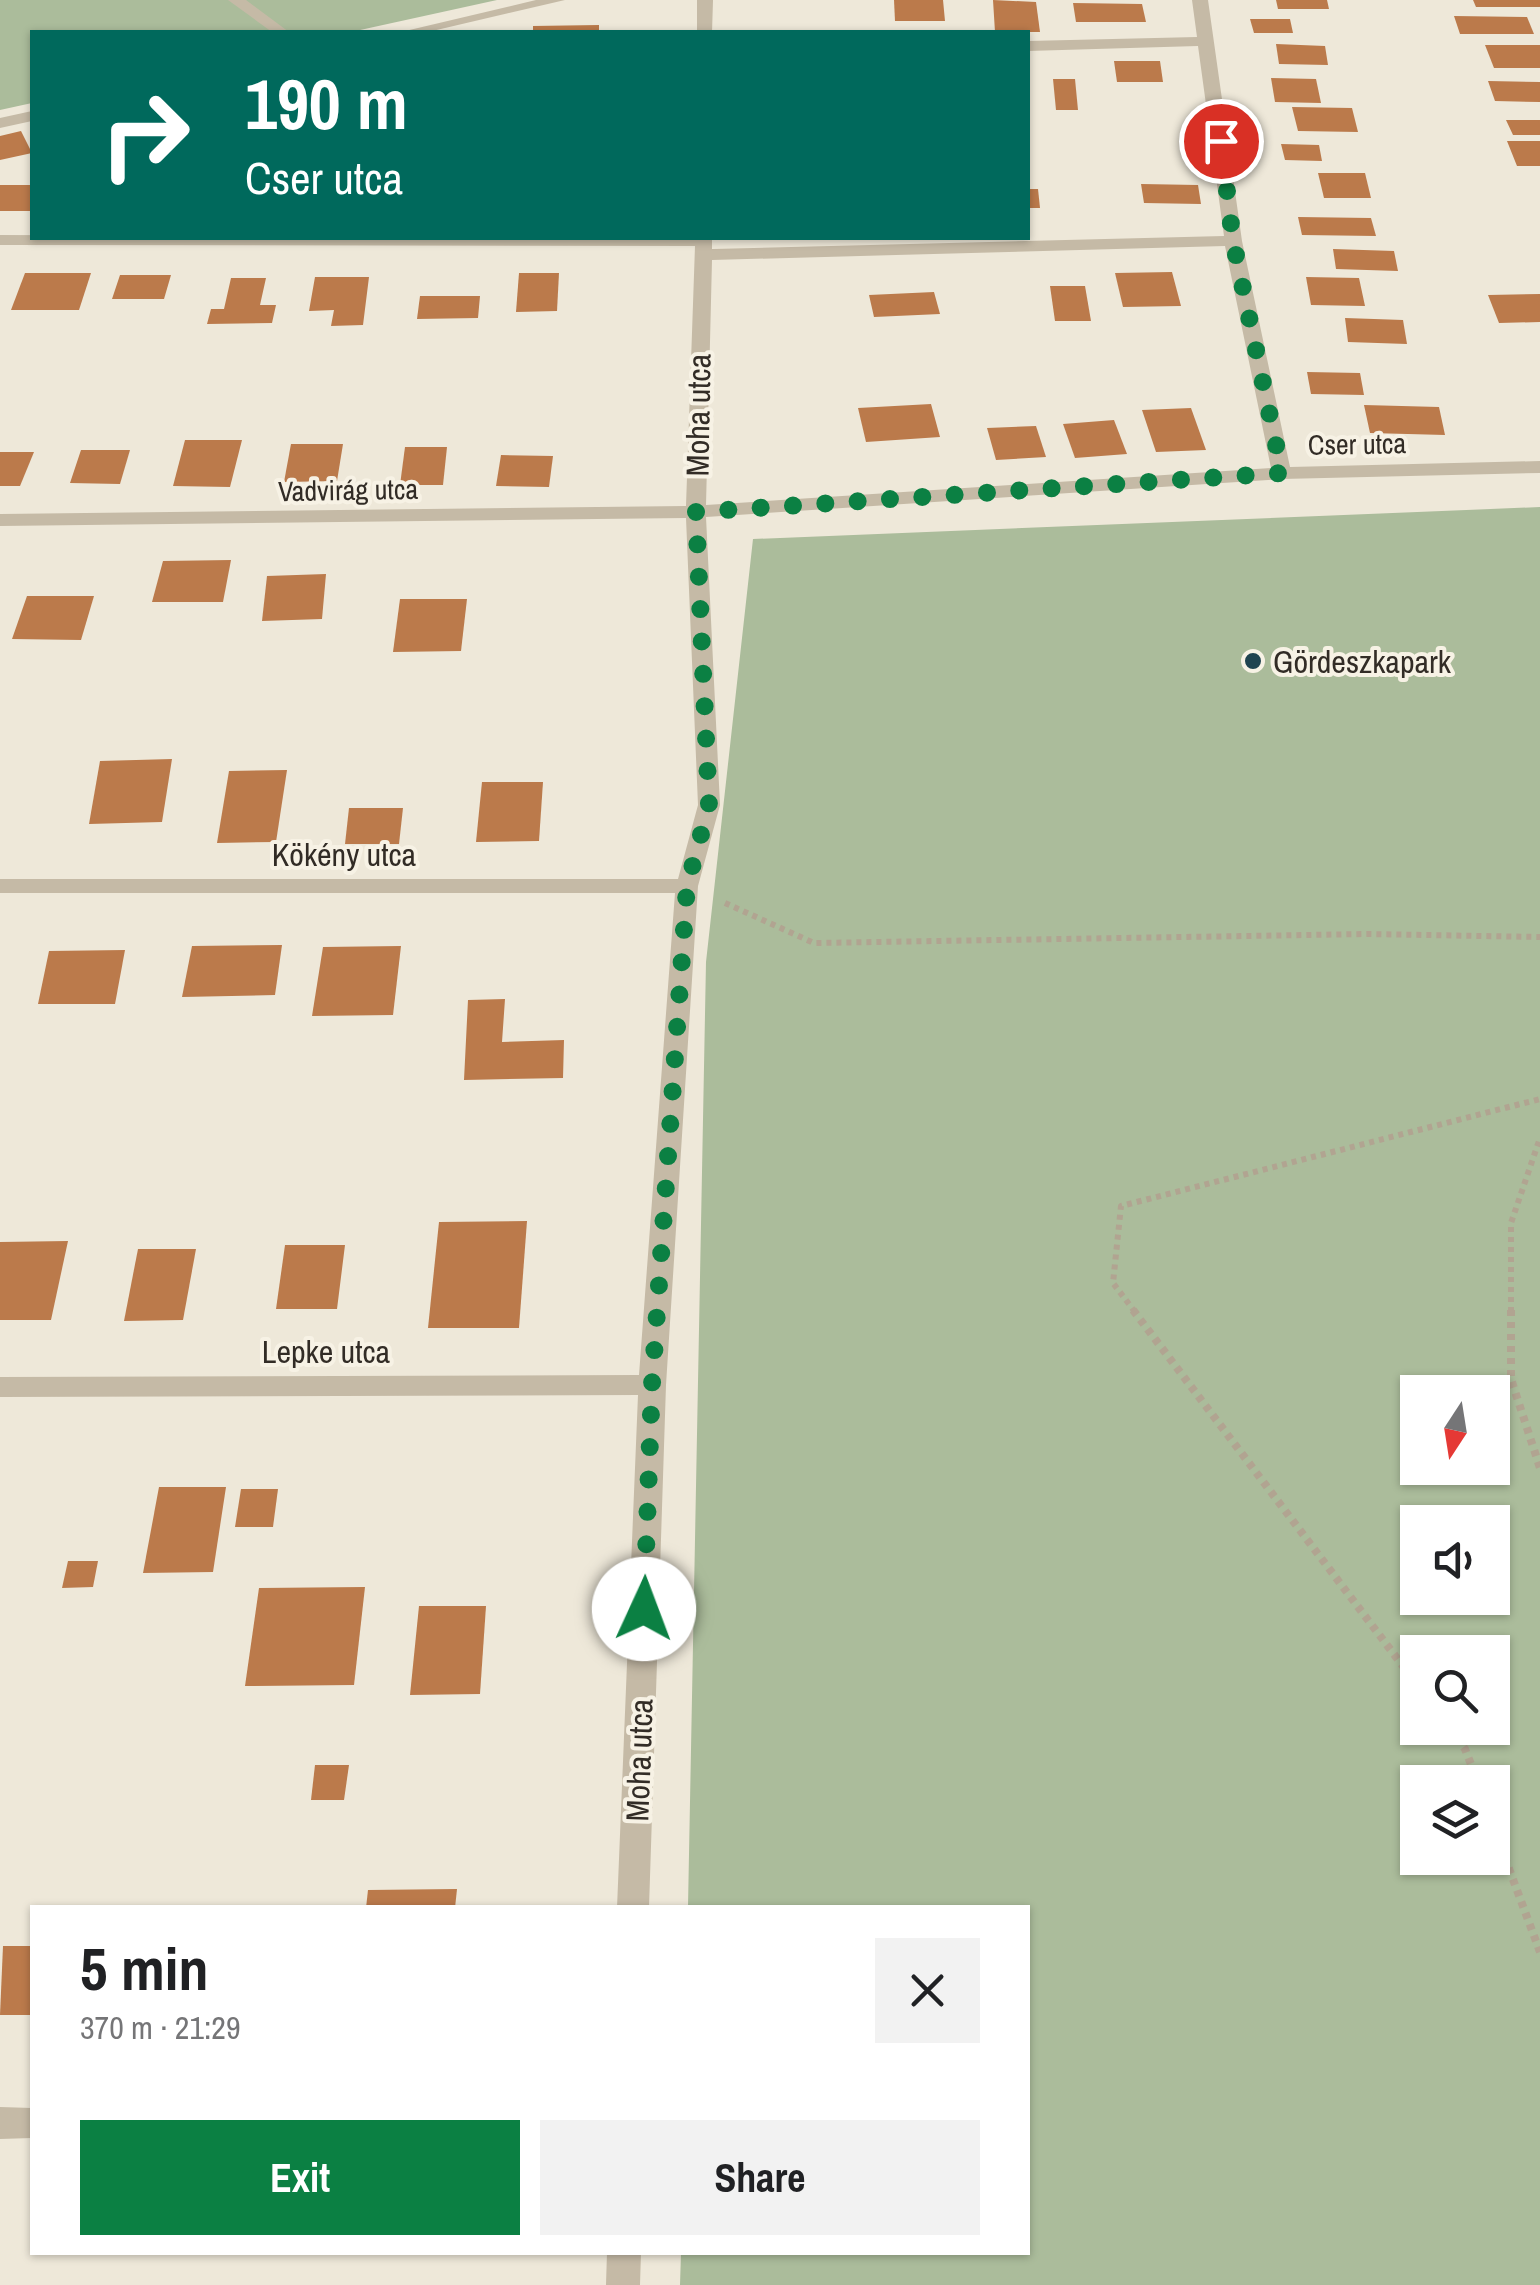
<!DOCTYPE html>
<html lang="en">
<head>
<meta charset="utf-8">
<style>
  body { margin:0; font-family:"Archivo Narrow",sans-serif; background:#f2f2f2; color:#202124; height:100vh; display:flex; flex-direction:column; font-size:38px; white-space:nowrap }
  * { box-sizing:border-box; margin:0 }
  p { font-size:32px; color:#757577 }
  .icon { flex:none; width:55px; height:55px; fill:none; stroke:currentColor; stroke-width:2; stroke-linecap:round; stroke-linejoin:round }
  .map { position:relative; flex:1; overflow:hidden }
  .sheet { position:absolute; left:30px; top:1905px; width:1000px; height:350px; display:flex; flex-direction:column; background:#fff; border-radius:0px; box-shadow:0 2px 8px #0004 }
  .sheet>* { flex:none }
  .top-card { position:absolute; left:30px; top:30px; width:1000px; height:210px; border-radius:0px; box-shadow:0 2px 8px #0004; background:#00695c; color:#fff; overflow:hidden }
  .needle { width:65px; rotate:192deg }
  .fabs { position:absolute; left:1400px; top:1375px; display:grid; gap:20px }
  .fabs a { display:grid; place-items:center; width:110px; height:110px; border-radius:0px; background:#fff; box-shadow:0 2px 8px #0004; font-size:50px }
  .pin { position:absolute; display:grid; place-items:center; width:85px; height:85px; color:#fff; margin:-42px; border:5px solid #fff; border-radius:50%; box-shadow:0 2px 10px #0007 }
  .me { position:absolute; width:110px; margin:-55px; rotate:2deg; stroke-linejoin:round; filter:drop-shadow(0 0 8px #0008) }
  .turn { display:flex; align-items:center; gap:35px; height:210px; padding:0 50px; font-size:45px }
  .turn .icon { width:130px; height:130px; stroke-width:2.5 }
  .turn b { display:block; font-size:70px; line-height:85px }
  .round { display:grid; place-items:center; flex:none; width:105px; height:105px; border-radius:0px; background:#f2f2f2 }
  .overview { display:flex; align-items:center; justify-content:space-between; height:170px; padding:0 50px }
  h1 { font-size:60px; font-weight:700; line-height:75px }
  .primary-button { display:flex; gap:20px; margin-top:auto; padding:20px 50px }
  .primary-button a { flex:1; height:115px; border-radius:0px; background:#0b8043; color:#fff; font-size:40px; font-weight:700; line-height:115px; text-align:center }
  .primary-button a+a { background:#f2f2f2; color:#202124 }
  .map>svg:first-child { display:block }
  .green { fill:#abbc9b; fill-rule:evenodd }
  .building { fill:#bb7a4b }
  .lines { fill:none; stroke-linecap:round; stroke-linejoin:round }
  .path-far1 { stroke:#b1a491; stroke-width:6; stroke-dasharray:5 5; stroke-linecap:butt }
  .path { stroke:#b1a491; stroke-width:8; stroke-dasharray:6 6; stroke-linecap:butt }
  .minor { fill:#c5baa6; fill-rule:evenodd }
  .route { stroke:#0b8043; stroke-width:18; stroke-dasharray:0 32.4 }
  .poi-dot { fill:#204450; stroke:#f7f2e5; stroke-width:4 }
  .labels { text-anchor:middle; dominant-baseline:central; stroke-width:8; stroke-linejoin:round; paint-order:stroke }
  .far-street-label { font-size:28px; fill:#322c26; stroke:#f7f2e5 }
  .street-label { font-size:32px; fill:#322c26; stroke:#f7f2e5 }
  .poi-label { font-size:32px; fill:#322c26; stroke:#f7f2e5; text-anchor:start }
</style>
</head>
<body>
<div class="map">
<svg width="1540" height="2285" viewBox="0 0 1540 2285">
  <rect width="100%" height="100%" fill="#eee8d9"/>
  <!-- green -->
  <g class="green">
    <polygon points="0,0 497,0 351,32 32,32 32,103 0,110"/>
    <path d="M1540,507V2285H680L681,2253L1028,2252V1908L688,1907L706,962L753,539ZM1492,1392V1468H1418V1392ZM1492,1522V1598H1418V1522ZM1492,1652V1728H1418V1652ZM1492,1782V1858H1418V1782Z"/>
  </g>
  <!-- building -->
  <g class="building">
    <polygon points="894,0 943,0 945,21 895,21"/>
    <polygon points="993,0 1036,2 1040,32 995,32"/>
    <polygon points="1276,0 1327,0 1329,9 1278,9"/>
    <polygon points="1473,0 1540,0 1540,7 1476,7"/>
    <polygon points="1073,3 1142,4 1146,22 1076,22"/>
    <polygon points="1454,16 1527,17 1534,34 1460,34"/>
    <polygon points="1250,19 1290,19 1293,33 1254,33"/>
    <polygon points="599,25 599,32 533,32 533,26"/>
    <polygon points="1276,44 1325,46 1328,65 1279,64"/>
    <polygon points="1485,45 1540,45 1540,68 1494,68"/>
    <polygon points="1114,61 1160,61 1163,82 1117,82"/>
    <polygon points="1271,78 1316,79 1321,103 1275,102"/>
    <polygon points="1053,79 1075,79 1078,110 1056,110"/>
    <polygon points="1488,81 1540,82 1540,102 1495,101"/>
    <polygon points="1292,107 1352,108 1358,132 1298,131"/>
    <polygon points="1506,120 1540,120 1540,135 1513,135"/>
    <polygon points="21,131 32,153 0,160 0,136"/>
    <polygon points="1507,141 1540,141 1540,166 1517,166"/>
    <polygon points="1281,144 1319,145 1322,161 1285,160"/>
    <polygon points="1318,173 1365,173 1371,198 1324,198"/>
    <polygon points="1141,184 1198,185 1201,204 1144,203"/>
    <rect x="0" y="185" width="32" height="26"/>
    <polygon points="1028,189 1038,189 1040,208 1028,208"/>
    <polygon points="1298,217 1371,218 1376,236 1302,235"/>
    <polygon points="1333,249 1394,251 1398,271 1336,269"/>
    <polygon points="1172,272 1181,306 1123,307 1115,273"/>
    <polygon points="25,273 91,273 79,310 11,310"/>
    <polygon points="519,273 559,273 557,311 516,312"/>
    <polygon points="120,275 171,275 164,299 112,299"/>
    <polygon points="315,277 369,277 363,325 331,326 334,310 309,311"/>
    <polygon points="1306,277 1359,278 1365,306 1311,305"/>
    <polygon points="231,278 266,278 260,305 276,305 272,323 207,324 211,309 224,309"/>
    <polygon points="1050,286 1085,286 1091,321 1055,321"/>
    <polygon points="934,292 940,314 874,317 869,295"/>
    <polygon points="1540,294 1540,322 1499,323 1488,295"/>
    <polygon points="420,296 480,296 478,318 417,319"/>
    <polygon points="1345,318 1403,320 1407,344 1348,342"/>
    <polygon points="1307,372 1360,373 1364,395 1311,394"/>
    <polygon points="931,404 940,437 866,442 858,408"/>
    <polygon points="1364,405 1439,407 1445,435 1370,433"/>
    <polygon points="1191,408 1206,450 1156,452 1142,410"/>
    <polygon points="1114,420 1127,454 1075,458 1063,424"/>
    <polygon points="1036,426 1046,457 996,460 987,428"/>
    <polygon points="185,440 242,440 230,487 173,486"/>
    <polygon points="291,444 343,444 337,481 284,482"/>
    <polygon points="405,447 447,447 443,485 400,485"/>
    <polygon points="81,450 130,450 120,484 70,483"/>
    <polygon points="0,452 34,452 20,486 0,486"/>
    <polygon points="501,455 553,456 549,487 496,486"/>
    <polygon points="231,560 223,602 152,602 163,561"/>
    <polygon points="326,574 322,619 262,621 267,576"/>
    <polygon points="27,596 94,596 81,640 12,639"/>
    <polygon points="400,599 467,599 461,651 393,652"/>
    <polygon points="172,759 162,822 89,824 100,761"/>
    <polygon points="287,770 276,842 217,843 229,771"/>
    <polygon points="482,782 543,782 539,841 476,842"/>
    <polygon points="349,808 403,808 399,844 345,844"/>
    <polygon points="282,945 275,995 182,997 192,946"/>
    <polygon points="401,946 393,1015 312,1016 323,947"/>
    <polygon points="125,950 115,1004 38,1004 49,951"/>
    <polygon points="505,999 502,1042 564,1040 563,1078 464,1080 468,1000"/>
    <polygon points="527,1221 519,1328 428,1328 439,1222"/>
    <polygon points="68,1241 51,1320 0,1320 0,1242"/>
    <polygon points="285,1245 345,1245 337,1309 276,1309"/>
    <polygon points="138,1249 196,1249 183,1320 124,1321"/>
    <polygon points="159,1487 226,1487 213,1572 143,1573"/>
    <polygon points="241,1489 278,1489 273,1527 235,1527"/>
    <polygon points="68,1561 98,1561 93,1587 62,1588"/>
    <polygon points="365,1587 354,1685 245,1686 259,1588"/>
    <polygon points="419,1606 486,1606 480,1694 410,1695"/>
    <polygon points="315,1765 349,1765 344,1800 311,1800"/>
    <polygon points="457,1889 455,1908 366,1908 368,1890"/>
    <polygon points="3,1946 32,1946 32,2015 0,2015"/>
  </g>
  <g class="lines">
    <!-- path-far1 -->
    <g class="path-far1">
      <polyline points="725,903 814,943 1368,934 1540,937"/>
      <polyline points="1135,1312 1113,1283 1121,1206 1540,1099"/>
      <polyline points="1511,1312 1511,1223 1540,1138"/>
    </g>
    <!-- path -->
    <g class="path">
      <polyline points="1133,1310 1418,1686"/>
      <polyline points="1511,1310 1511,1379 1540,1468"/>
      <polyline points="1449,1728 1465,1749 1478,1782"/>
      <polyline points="1492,1823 1540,1952"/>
    </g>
    <!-- minor -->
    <g class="minor">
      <polygon points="228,0 246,0 289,32 272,32"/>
      <polygon points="536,0 565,0 428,32 401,32"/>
      <polygon points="697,0 713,0 712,32 697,32"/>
      <path d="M1192,0H1208L1242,241L1290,467L1540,461V473L1282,479L706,517L720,805L698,886L666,1385L649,1908H617L638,1395L0,1397V1377L639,1375L675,893H0V879H678L698,805L686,518L0,526V514L686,506L695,246L0,245V235L712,238V249L1224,236L1198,46L1028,51V41L1197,37ZM1225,246L1271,468L706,505L712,260Z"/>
      <polygon points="32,111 32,121 0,128 0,118"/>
      <polygon points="0,2107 32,2108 32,2138 0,2139"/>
      <polygon points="607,2252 641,2252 640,2285 606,2285"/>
    </g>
  </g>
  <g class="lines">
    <!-- route -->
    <polyline class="route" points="644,1609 652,1384 687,886 709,805 696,512 1282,473 1233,241 1221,141"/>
  </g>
  <!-- markers -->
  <circle class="poi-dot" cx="1253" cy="661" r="10"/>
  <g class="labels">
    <!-- far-street labels -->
    <g class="far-street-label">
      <text transform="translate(1357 444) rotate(-1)">Cser utca</text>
      <text transform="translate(348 490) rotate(-1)">Vadvirág utca</text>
    </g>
    <!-- street labels -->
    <g class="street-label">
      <text transform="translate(698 415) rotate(-89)">Moha utca</text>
      <text x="344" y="854">Kökény utca</text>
      <text x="326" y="1351">Lepke utca</text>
      <text transform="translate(639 1760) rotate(-88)">Moha utca</text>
    </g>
    <!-- poi labels -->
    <g class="poi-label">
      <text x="1273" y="661">Gördeszkapark</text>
    </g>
  </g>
</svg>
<div class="fabs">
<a><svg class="needle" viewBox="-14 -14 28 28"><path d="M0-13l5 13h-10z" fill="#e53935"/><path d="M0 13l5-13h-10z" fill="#757577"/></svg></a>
<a><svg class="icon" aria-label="sound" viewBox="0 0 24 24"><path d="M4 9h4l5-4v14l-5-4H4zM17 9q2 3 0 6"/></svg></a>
<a><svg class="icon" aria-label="search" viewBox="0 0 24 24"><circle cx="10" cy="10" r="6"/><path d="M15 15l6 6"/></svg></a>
<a><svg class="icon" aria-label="layers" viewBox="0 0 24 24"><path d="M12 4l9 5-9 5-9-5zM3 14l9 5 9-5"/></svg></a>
</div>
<div class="pin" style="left:1221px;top:141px;background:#d93025"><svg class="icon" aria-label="arrive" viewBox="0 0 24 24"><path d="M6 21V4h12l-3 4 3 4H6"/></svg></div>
<svg class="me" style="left:644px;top:1609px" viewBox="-20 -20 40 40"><circle r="19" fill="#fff"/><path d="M0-13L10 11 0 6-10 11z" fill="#0b8043"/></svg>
<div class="top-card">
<div class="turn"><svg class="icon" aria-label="right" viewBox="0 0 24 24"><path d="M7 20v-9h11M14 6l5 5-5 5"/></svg><div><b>190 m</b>Cser utca</div></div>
</div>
<section class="sheet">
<div class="overview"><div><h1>5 min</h1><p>370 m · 21:29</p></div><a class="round"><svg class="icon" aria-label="close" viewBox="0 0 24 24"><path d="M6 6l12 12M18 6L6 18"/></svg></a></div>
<div class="primary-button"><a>Exit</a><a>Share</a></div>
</section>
</div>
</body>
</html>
